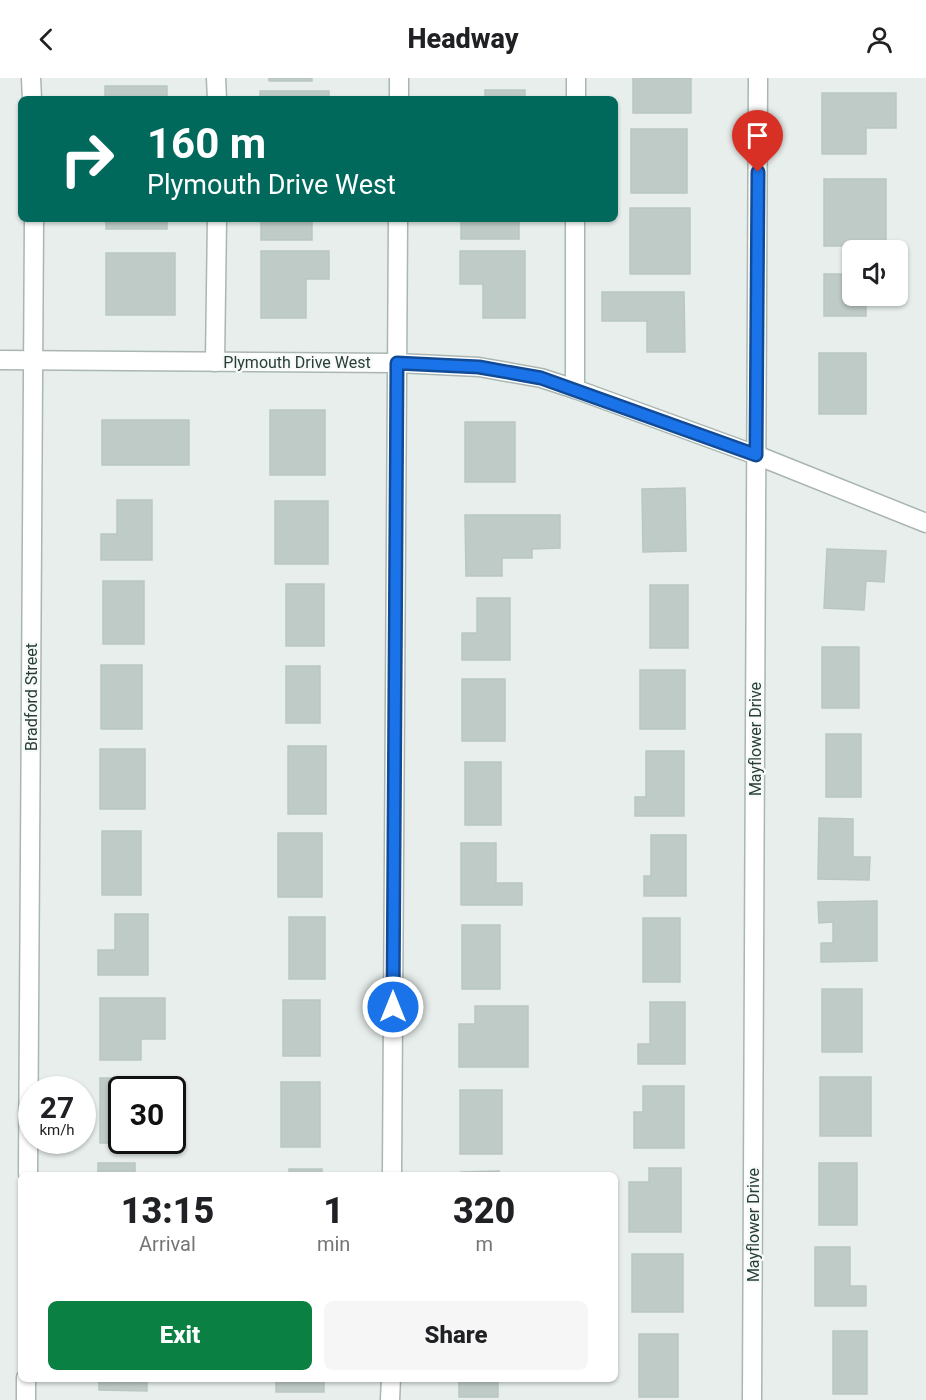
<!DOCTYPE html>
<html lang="en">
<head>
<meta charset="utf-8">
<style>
  body { margin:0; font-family:Roboto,sans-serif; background:#f6f6f6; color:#202124; height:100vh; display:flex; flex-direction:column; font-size:22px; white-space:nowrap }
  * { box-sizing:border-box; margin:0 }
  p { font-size:20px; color:#757577 }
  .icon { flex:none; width:33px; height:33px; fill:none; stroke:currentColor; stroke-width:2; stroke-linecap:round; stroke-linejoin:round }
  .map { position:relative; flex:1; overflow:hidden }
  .side { position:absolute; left:18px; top:1094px; width:600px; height:210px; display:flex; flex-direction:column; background:#fff; border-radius:9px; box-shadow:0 2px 4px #0004 }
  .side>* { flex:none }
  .guide { position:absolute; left:18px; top:18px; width:600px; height:126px; border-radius:9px; box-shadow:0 2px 4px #0004; background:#00695c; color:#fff; overflow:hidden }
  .tools { position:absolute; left:842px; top:162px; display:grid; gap:12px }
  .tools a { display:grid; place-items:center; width:66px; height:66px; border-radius:9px; background:#fff; box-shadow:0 2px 4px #0004; font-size:30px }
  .speed { position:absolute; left:18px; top:998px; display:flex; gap:12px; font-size:30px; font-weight:700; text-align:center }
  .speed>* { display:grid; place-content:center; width:78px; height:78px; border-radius:50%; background:#fff; box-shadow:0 2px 4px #0004; line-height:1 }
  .speed small { font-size:15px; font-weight:400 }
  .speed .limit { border:3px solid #111; border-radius:9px; background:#fff; color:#111 }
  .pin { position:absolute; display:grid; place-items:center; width:51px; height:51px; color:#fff; margin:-62px -26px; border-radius:50% 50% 50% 0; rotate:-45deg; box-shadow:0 0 6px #0007 }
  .pin .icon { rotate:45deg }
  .me { position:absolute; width:66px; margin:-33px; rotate:0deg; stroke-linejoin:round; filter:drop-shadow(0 0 4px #0008) }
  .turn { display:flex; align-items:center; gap:21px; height:126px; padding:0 30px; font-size:27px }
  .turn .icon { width:78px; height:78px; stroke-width:2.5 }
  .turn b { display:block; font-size:42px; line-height:51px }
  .eta { display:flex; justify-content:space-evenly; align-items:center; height:102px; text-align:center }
  .eta b { font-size:36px; font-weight:800; line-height:42px }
  .button { display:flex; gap:12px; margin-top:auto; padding:12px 30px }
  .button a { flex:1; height:69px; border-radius:9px; background:#0b8043; color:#fff; font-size:24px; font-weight:800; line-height:69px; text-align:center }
  .button a+a { background:#f6f6f6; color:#202124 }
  header { display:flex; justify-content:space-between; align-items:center; height:78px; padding:0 30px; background:#fff; font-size:27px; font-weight:800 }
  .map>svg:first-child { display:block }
  .building { fill:#bfcbc7; stroke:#bac7c1; stroke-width:1.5 }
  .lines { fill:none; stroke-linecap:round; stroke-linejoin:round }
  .minor-casing { stroke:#aab6b2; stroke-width:21 }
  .minor { stroke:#fff; stroke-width:18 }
  .route-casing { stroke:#114b97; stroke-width:15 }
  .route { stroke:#1a73e8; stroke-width:10 }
  .labels { text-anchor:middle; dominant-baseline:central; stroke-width:4.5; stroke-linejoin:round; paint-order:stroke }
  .street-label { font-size:16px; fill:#273e38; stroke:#f7faf9 }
</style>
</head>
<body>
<header><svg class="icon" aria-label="back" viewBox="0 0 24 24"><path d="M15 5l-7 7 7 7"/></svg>Headway<svg class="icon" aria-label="person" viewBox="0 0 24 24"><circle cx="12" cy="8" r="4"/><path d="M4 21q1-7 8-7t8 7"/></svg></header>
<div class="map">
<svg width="926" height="1322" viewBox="0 0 926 1322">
  <rect width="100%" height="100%" fill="#e7eeeb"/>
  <!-- building -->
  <g class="building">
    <rect x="269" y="0" width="43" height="3"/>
    <rect x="633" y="0" width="58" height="35"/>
    <rect x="105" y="8" width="62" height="13"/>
    <rect x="485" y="12" width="40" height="9"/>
    <rect x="260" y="13" width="69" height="8"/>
    <polygon points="822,15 896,15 896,50 866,50 866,76 822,76"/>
    <rect x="631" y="51" width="56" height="64"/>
    <rect x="824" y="101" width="62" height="67"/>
    <rect x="630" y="130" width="60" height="66"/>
    <rect x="106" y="141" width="61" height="10"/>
    <rect x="261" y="141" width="51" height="21"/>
    <rect x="461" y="141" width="58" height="20"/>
    <polygon points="261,173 329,173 329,201 306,201 306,240 261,240"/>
    <polygon points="460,173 525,173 525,240 483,240 483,206 460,206"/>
    <rect x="106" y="175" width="69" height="62"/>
    <polygon points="824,196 852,196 852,218 866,218 866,238 824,238"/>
    <polygon points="602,214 684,214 685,274 647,274 647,243 602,243"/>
    <rect x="819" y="275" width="47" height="61"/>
    <rect x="270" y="332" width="55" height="65"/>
    <rect x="102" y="342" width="87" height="45"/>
    <rect x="465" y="344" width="50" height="60"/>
    <polygon points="685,410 686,473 643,474 642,411"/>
    <polygon points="117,422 152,422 152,482 101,482 101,456 117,456"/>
    <rect x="275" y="423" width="53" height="63"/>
    <polygon points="465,437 560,437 560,470 532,471 532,480 502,480 502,498 466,498"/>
    <polygon points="827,471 886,473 884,504 866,503 864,532 824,530"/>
    <rect x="103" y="503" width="41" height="63"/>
    <rect x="286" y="506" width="38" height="62"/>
    <rect x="650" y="507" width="38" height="63"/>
    <polygon points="477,520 510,520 510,582 462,582 462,555 477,555"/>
    <rect x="822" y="569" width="37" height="61"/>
    <rect x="101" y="587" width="41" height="64"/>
    <rect x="286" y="588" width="34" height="57"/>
    <rect x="640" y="592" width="45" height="59"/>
    <rect x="462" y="601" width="43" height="62"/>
    <rect x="826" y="656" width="35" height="63"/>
    <rect x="288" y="668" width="38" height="68"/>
    <rect x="100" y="671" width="45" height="60"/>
    <polygon points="646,673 684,673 684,738 635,738 635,719 646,719"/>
    <rect x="465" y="684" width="36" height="63"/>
    <polygon points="819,740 853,741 853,779 870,779 869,802 818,801"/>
    <rect x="102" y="753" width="39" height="64"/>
    <rect x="278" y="755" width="44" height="64"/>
    <polygon points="651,757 686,757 686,818 644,818 644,798 651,798"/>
    <polygon points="461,765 496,765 496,805 522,805 522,827 461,827"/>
    <polygon points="877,823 877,883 821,884 821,865 833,865 833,844 819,845 818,824"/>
    <polygon points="115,836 148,836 148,897 98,897 98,872 115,872"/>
    <rect x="289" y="839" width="36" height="62"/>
    <rect x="643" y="840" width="37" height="64"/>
    <rect x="462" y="847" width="38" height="64"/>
    <rect x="822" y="911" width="40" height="63"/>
    <polygon points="100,920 165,920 165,961 141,961 141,982 100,982"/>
    <rect x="283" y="922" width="37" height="56"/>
    <polygon points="650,924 685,924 685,986 638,986 638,966 650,966"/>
    <polygon points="475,928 528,928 528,989 459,989 459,946 475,946"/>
    <rect x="820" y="999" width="51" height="59"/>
    <polygon points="100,1000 138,1000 138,1011 122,1011 122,1062 138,1062 138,1065 100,1065"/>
    <rect x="281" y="1004" width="39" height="65"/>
    <polygon points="643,1008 684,1008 684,1070 634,1070 634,1034 643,1034"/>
    <rect x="460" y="1012" width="42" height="64"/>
    <rect x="98" y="1085" width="37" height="11"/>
    <rect x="819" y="1085" width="38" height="62"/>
    <polygon points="649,1090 681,1090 681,1154 629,1154 629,1104 649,1104"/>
    <rect x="289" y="1091" width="33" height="5"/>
    <polygon points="499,1093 499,1096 461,1096 461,1094"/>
    <polygon points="815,1169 850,1169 850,1208 866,1208 866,1228 815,1228"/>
    <rect x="632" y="1176" width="51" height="58"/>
    <rect x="833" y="1253" width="34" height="63"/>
    <rect x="639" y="1256" width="39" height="63"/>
    <polygon points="99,1300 147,1300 147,1313 99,1312"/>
    <rect x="276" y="1300" width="48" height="14"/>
    <rect x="459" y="1300" width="39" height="19"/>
  </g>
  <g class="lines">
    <defs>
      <g id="minor">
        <polyline points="31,0 32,21"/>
        <polyline points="216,0 217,21"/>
        <polyline points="399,21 399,0"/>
        <polyline points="576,21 576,0"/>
        <polyline points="0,282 397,285 479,289 541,300 575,311 756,377 926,445"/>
        <polyline points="215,284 217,141"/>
        <polyline points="575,311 575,141"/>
        <polyline points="28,1096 34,141"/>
        <polyline points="392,1096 398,141"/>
        <polyline points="26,1322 26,1300"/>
        <polyline points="390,1322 391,1300"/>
        <polyline points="752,1322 758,0"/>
      </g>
    </defs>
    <!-- minor casing -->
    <use href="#minor" class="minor-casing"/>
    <!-- minor -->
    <use href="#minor" class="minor"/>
  </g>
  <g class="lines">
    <defs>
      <polyline id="route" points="393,929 397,285 479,289 541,300 756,377 758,94"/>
    </defs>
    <!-- route casing -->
    <use href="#route" class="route-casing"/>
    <!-- route -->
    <use href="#route" class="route"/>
  </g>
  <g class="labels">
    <!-- street labels -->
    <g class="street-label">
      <text x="297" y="284">Plymouth Drive West</text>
      <text transform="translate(31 619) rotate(-90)">Bradford Street</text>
      <text transform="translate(755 661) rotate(-90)">Mayflower Drive</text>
      <text transform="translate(753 1147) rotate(-90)">Mayflower Drive</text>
    </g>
  </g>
</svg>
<div class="tools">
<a><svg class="icon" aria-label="sound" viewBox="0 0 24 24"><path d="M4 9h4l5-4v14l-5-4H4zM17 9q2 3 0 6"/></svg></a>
</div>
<div class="speed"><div>27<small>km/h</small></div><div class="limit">30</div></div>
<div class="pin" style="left:758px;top:94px;background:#d93025"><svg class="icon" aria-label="arrive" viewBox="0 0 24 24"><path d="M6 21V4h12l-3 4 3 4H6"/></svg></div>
<svg class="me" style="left:393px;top:929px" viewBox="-20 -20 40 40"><circle r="17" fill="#1a73e8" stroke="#fff" stroke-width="3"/><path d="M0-11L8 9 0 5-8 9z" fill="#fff"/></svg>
<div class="guide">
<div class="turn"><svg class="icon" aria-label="right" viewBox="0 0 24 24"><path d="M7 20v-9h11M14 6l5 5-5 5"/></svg><div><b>160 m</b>Plymouth Drive West</div></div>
</div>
<section class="side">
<div class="eta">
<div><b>13:15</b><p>Arrival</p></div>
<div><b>1</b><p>min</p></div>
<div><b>320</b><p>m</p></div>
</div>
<div class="button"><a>Exit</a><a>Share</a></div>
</section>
</div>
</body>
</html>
